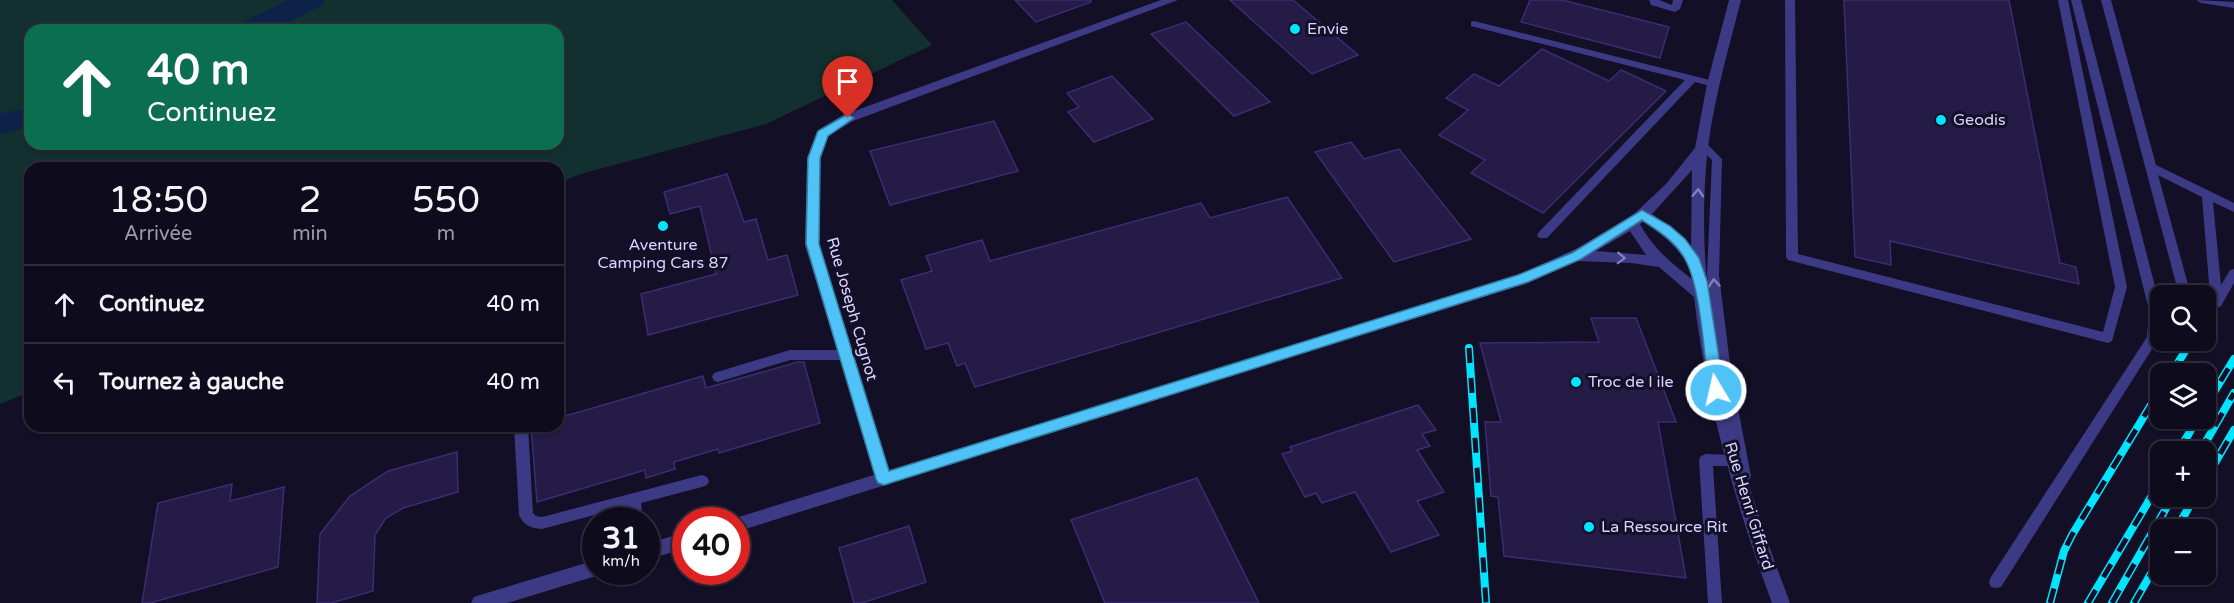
<!DOCTYPE html>
<html lang="fr">
<head>
<meta charset="utf-8">
<style>
  body { margin:0; font-family:"Varela Round",sans-serif; background:#171425; color:#f1f3f6; height:100vh; display:flex; flex-direction:column; font-size:22px; white-space:nowrap }
  * { box-sizing:border-box; margin:0 }
  p { font-size:20px; color:#9b9ba3 }
  .icon { flex:none; width:33px; height:33px; fill:none; stroke:currentColor; stroke-width:2; stroke-linecap:round; stroke-linejoin:round }
  .map { position:relative; flex:1; overflow:hidden }
  .side { position:absolute; left:24px; top:162px; width:540px; height:270px; display:flex; flex-direction:column; background:#0e0b1c; border-radius:18px; box-shadow:0 2px 4px #0004,0 0 0 2px #2e2b3b }
  .side>* { flex:none }
  .top-card { position:absolute; left:24px; top:24px; width:540px; height:126px; border-radius:18px; box-shadow:0 2px 4px #0004,0 0 0 2px #2e2b3b; background:#0b6e4f; color:#fff; overflow:hidden }
  .tools { position:absolute; left:2150px; top:285px; display:grid; gap:12px }
  .tools a { display:grid; place-items:center; width:66px; height:66px; border-radius:12px; background:#0e0b1c; box-shadow:0 2px 4px #0004,0 0 0 2px #2e2b3b; font-size:30px }
  .speed { position:absolute; left:582px; top:507px; display:flex; gap:12px; font-size:30px; font-weight:700; text-align:center }
  .speed>* { display:grid; place-content:center; width:78px; height:78px; border-radius:50%; background:#0e0b1c; box-shadow:0 2px 4px #0004,0 0 0 2px #2e2b3b; line-height:1 }
  .speed small { font-size:15px; font-weight:400 }
  .speed .limit { border:9px solid #d22; background:#fff; color:#111 }
  .pin { position:absolute; display:grid; place-items:center; width:51px; height:51px; color:#fff; margin:-62px -26px; border-radius:50% 50% 50% 0; rotate:-45deg; box-shadow:0 0 6px #0007 }
  .pin .icon { rotate:45deg }
  .me { position:absolute; width:66px; margin:-33px; rotate:351deg; stroke-linejoin:round; filter:drop-shadow(0 0 4px #0008) }
  .turn { display:flex; align-items:center; gap:21px; height:126px; padding:0 24px; font-size:27px }
  .turn .icon { width:78px; height:78px; stroke-width:2.5 }
  .turn b { display:block; font-size:42px; line-height:51px }
  .eta { display:flex; justify-content:space-evenly; align-items:center; height:102px; text-align:center }
  .eta b { font-size:36px; font-weight:600; line-height:42px }
  ul { padding:0; list-style:none }
  li { display:flex; align-items:center; gap:18px; height:78px; padding:0 24px; border-top:2px solid #2e2b3b }
  li div { flex:1 }
  li b { display:block; font-size:22px }
  li em { font-style:normal }
  .map>svg:first-child { display:block }
  .green { fill:#12302f; fill-rule:evenodd }
  .lines { fill:none; stroke-linecap:round; stroke-linejoin:round }
  .river { fill:#0c2248; fill-rule:evenodd }
  .building { fill:#241b47; stroke:#3b2d73; stroke-width:1.5 }
  .service { fill:#3d3a85; fill-rule:evenodd }
  .minor { fill:#3d3a85; fill-rule:evenodd }
  .tertiary { fill:#3d3a85; fill-rule:evenodd }
  .rail-casing { stroke:#00e5ff; stroke-width:8 }
  .rail { stroke:#130f26; stroke-width:5; stroke-dasharray:15; stroke-linecap:butt }
  .oneway { stroke:#837fbc }
  .route { fill:#4fc3f7; stroke:#337fa1; stroke-width:1.5 }
  .poi-dot { fill:#00e5ff; stroke:#130f26; stroke-width:2 }
  .labels { text-anchor:middle; dominant-baseline:central; stroke-width:6; stroke-linejoin:round; paint-order:stroke }
  .poi-label { font-size:16px; fill:#d9d4ff; stroke:#130f26; text-anchor:start }
  .street-label { font-size:16px; fill:#d9d4ff; stroke:#130f26 }
</style>
</head>
<body>
<div class="map">
<svg width="2234" height="603" viewBox="0 0 2234 603">
  <rect width="100%" height="100%" fill="#130f26"/>
  <!-- green -->
  <path class="green" d="M0,0H892L932,45L766,124L581,174L558,183V168H30V392L0,404ZM30,30H558V144H30Z"/>
  <g class="lines">
    <!-- river -->
    <g class="river">
      <polygon points="288,0 325,0 321,6 272,30 234,30 239,24"/>
      <polygon points="30,107 30,127 0,134 0,114"/>
    </g>
  </g>
  <!-- building -->
  <g class="building">
    <polygon points="1015,0 1091,0 1091,2 1036,22"/>
    <polygon points="1230,0 1293,0 1358,55 1312,74"/>
    <polygon points="1530,0 1562,0 1669,27 1660,58 1521,22"/>
    <polygon points="1844,0 2009,0 2060,263 2076,267 2079,284 1890,241 1891,265 1855,257"/>
    <polygon points="1186,22 1270,102 1234,116 1151,34"/>
    <polygon points="1542,49 1609,81 1621,70 1666,91 1543,213 1471,173 1485,160 1439,135 1468,110 1446,98 1474,74 1499,86"/>
    <polygon points="1112,76 1153,119 1094,142 1068,112 1079,107 1067,93"/>
    <polygon points="994,121 1018,171 890,205 870,151"/>
    <polygon points="1351,142 1364,159 1399,149 1471,239 1394,262 1315,152"/>
    <polygon points="727,174 744,222 756,219 768,260 787,255 798,295 648,335 641,294 716,274 700,206 670,214 664,192"/>
    <polygon points="1287,197 1342,278 975,387 965,363 957,366 948,343 926,349 901,280 932,271 926,256 982,240 990,261 1201,203 1210,218"/>
    <polygon points="1591,318 1636,318 1676,422 1658,422 1686,578 1504,556 1498,497 1491,496 1485,422 1501,422 1480,343 1599,342"/>
    <polygon points="798,362 804,362 820,423 719,453 718,449 674,462 675,469 646,478 645,470 537,502 531,426 558,426 558,418 703,376 706,388"/>
    <polygon points="1418,405 1436,430 1422,434 1430,446 1417,450 1444,492 1417,501 1439,535 1391,552 1355,492 1322,503 1316,493 1305,497 1282,454 1292,451 1290,447"/>
    <polygon points="457,452 458,492 403,508 386,518 375,535 373,591 331,603 317,603 320,534 350,496 388,471"/>
    <polygon points="1197,478 1259,603 1105,603 1071,520"/>
    <polygon points="232,484 230,501 284,487 278,567 150,603 142,603 158,503"/>
    <polygon points="909,526 926,582 862,603 854,603 839,548"/>
  </g>
  <g class="lines">
    <!-- service -->
    <g class="service">
      <polygon points="1649,0 1659,0 1672,5 1673,0 1683,0 1680,9 1675,12 1651,5"/>
      <polygon points="1785,0 1795,0 1798,254 2103,332 2115,287 2058,0 2068,0 2127,287 2112,341 2108,343 1788,260 1786,257"/>
      <polygon points="2071,0 2081,0 2160,306 2159,338 2001,587 1996,588 1991,587 1989,582 1991,577 2147,337 2149,310"/>
      <path d="M2101,0H2111L2156,165L2234,203V212L2213,202L2221,285L2230,270L2234,269V283L2221,306L2217,308L2205,303V296H2183L2178,291ZM2158,175L2202,197L2210,295L2202,294L2189,288Z"/>
      <polygon points="2196,0 2234,2 2234,8 2201,3"/>
      <polygon points="1474,21 1714,81 1719,84 1714,87 1695,82 1547,238 1539,238 1537,235 1539,232 1685,80 1471,26 1471,22"/>
      <polygon points="1703,143 1707,144 1722,159 1719,275 1731,372 1751,476 1749,480 1744,482 1739,480 1736,466 1713,466 1722,603 1708,603 1699,460 1701,456 1706,454 1734,455 1719,372 1707,275 1712,160 1698,147"/>
      <polygon points="790,350 846,350 850,352 852,355 850,358 846,360 790,360 718,382 714,381 712,377 714,373"/>
      <path d="M514,426H528L533,513L536,516L542,517L702,475L707,477L709,481L707,485L702,487L641,503L643,520H629L628,506L542,529C531,528 524,526 519,515Z"/>
    </g>
    <!-- minor -->
    <polygon class="minor" points="1161,0 1178,0 853,121 828,136 821,158 819,245 892,479 890,484 884,486 878,484 805,245 807,158 817,131 843,115"/>
    <!-- tertiary -->
    <g class="tertiary">
      <path d="M1729,0H1741C1727,55 1710,112 1706,168C1694,318 1738,465 1790,603H1772C1735,503 1706,402 1694,297L1659,267L1631,263L1577,261L1528,283L736,532V520H729L1518,275L1578,248L1634,214L1666,184L1695,148L1707,84ZM1692,170L1691,247L1672,228L1652,214ZM1643,222C1664,235 1687,253 1692,279C1672,264 1652,247 1640,224ZM1630,231L1646,255L1596,251Z"/>
      <polygon points="686,532 686,548 646,560 646,544"/>
      <polygon points="596,560 596,572 603,572 596,576 507,603 471,603 474,597 480,595"/>
    </g>
    <defs>
      <g id="rail">
        <polyline points="1469,348 1486,603"/>
        <polyline points="2171,374 2192,340"/>
        <polyline points="2205,407 2234,359"/>
        <polyline points="2178,452 2198,418"/>
        <polyline points="2200,452 2234,393"/>
        <polyline points="2205,480 2234,430"/>
        <polyline points="2176,530 2195,496"/>
        <polyline points="2050,603 2064,551 2072,535 2160,390"/>
        <polyline points="2088,603 2160,482"/>
        <polyline points="2112,603 2173,496"/>
        <polyline points="2134,603 2160,558"/>
      </g>
    </defs>
    <!-- rail casing -->
    <use href="#rail" class="rail-casing"/>
    <!-- rail -->
    <use href="#rail" class="rail"/>
  </g>
  <!-- one-way arrows -->
  <defs><path id="oneway-chevron" d="M-2-3.5L2.5 0L-2 3.5" fill="none" stroke-width="1.6" stroke-linecap="round" stroke-linejoin="round" transform="scale(1.5)"/></defs>
  <g class="oneway">
    <use href="#oneway-chevron" transform="translate(1698 193) rotate(-87)"/>
    <use href="#oneway-chevron" transform="translate(1621 258) rotate(2)"/>
    <use href="#oneway-chevron" transform="translate(1714 283) rotate(-95)"/>
  </g>
  <!-- route -->
  <path class="route" d="M848,114L854,118L828,136L820,158L819,244L889,471L1518,275L1572,253L1642,210L1670,226L1685,239L1699,258L1707,281L1724,390L1722,394H1711L1709,390C1704,355 1701,290 1686,261C1677,242 1658,231 1642,220L1581,259L1528,282L884,485L878,483L876,479L806,244L808,158L818,131Z"/>
  <!-- markers -->
  <g class="poi-dot">
    <circle cx="1295" cy="29" r="6"/>
    <circle cx="1941" cy="120" r="6"/>
    <circle cx="663" cy="226" r="6"/>
    <circle cx="1576" cy="382" r="6"/>
    <circle cx="1589" cy="527" r="6"/>
  </g>
  <g class="labels">
    <!-- poi labels -->
    <g class="poi-label">
      <text x="1307" y="29">Envie</text>
      <text x="1953" y="120">Geodis</text>
      <text x="663" y="245" text-anchor="middle">Aventure<tspan x="663" dy="18">Camping Cars 87</tspan></text>
      <text x="1588" y="382">Troc de l ile</text>
      <text x="1601" y="527">La Ressource Rit</text>
    </g>
    <!-- street labels -->
    <g class="street-label">
      <text transform="translate(852 309) rotate(74)">Rue Joseph Cugnot</text>
      <text transform="translate(1749 506) rotate(73)">Rue Henri Giffard</text>
    </g>
  </g>
</svg>
<div class="tools">
<a><svg class="icon" aria-label="search" viewBox="0 0 24 24"><circle cx="10" cy="10" r="6"/><path d="M15 15l6 6"/></svg></a>
<a><svg class="icon" aria-label="layers" viewBox="0 0 24 24"><path d="M12 4l9 5-9 5-9-5zM3 14l9 5 9-5"/></svg></a>
<a>+</a>
<a>−</a>
</div>
<div class="speed"><div>31<small>km/h</small></div><div class="limit">40</div></div>
<div class="pin" style="left:848px;top:118px;background:#d93025"><svg class="icon" aria-label="arrive" viewBox="0 0 24 24"><path d="M6 21V4h12l-3 4 3 4H6"/></svg></div>
<svg class="me" style="left:1716px;top:390px" viewBox="-20 -20 40 40"><circle r="17" fill="#4fc3f7" stroke="#fff" stroke-width="3"/><path d="M0-11L8 9 0 5-8 9z" fill="#fff"/></svg>
<div class="top-card">
<div class="turn"><svg class="icon" aria-label="ahead" viewBox="0 0 24 24"><path d="M12 20V5M6 11l6-6 6 6"/></svg><div><b>40 m</b>Continuez</div></div>
</div>
<section class="side">
<div class="eta">
<div><b>18:50</b><p>Arrivée</p></div>
<div><b>2</b><p>min</p></div>
<div><b>550</b><p>m</p></div>
</div>
<ul>
<li><svg class="icon" aria-label="ahead" viewBox="0 0 24 24"><path d="M12 20V5M6 11l6-6 6 6"/></svg><div><b>Continuez</b></div><em>40 m</em></li>
<li><svg class="icon" aria-label="left" viewBox="0 0 24 24"><path d="M17 20v-9H6M10 6l-5 5 5 5"/></svg><div><b>Tournez à gauche</b></div><em>40 m</em></li>
</ul>
</section>
</div>
</body>
</html>
